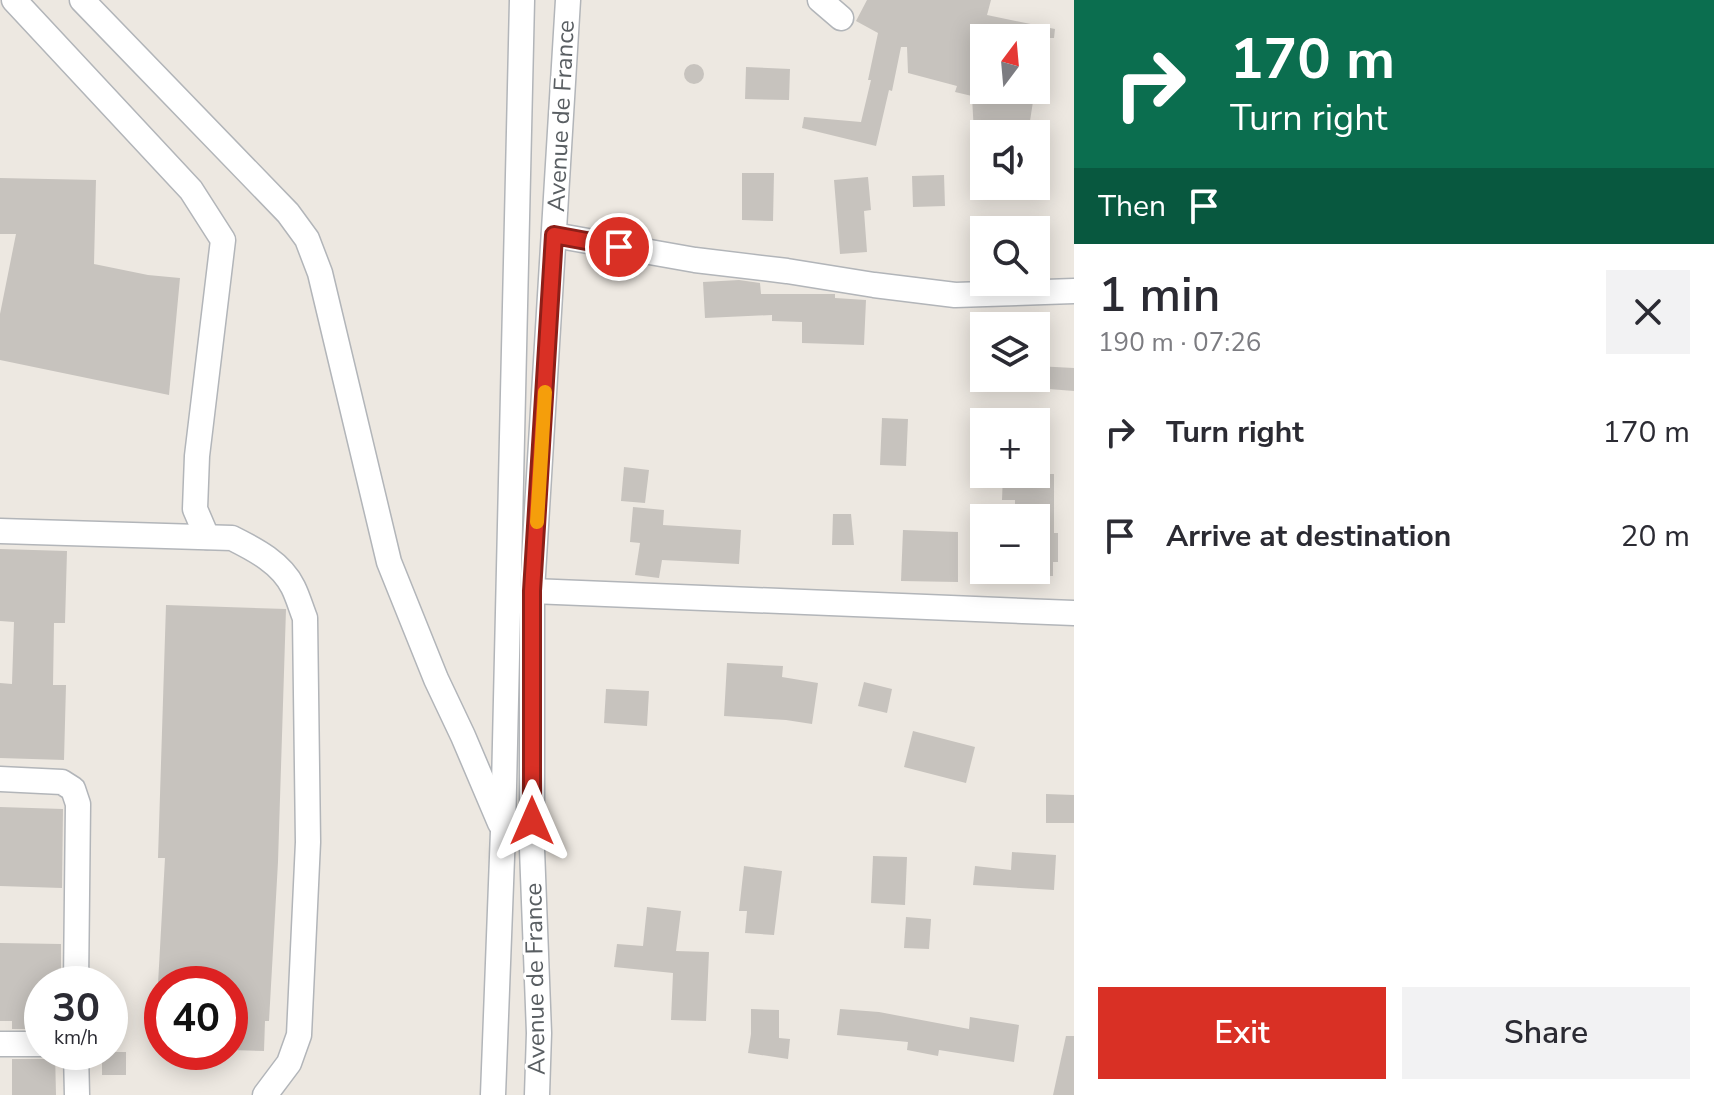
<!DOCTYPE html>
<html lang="en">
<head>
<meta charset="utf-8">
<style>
  body { margin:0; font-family:"Nunito Sans",sans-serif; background:#f2f2f3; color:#2b2b33; height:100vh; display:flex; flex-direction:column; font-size:30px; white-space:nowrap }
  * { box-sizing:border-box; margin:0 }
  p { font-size:26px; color:#7c7c81 }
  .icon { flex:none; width:44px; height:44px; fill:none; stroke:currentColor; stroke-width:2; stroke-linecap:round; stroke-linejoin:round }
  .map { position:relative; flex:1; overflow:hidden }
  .drawer { display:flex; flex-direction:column; background:#fff; width:640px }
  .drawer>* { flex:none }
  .guide { background:#0b6e4f; color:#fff; overflow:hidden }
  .needle { width:52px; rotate:16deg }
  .tools { position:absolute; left:970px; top:24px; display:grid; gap:16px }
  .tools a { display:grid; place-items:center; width:80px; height:80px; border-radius:0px; background:#fff; box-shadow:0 4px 20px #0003; font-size:40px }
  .speed { position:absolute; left:24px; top:966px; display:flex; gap:16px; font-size:40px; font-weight:700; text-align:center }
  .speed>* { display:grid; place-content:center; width:104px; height:104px; border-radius:50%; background:#fff; box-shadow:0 4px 20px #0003; line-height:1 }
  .speed small { font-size:20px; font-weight:400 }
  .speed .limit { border:12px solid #d22; background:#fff; color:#111 }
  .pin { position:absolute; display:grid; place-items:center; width:68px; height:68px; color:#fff; margin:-34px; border:4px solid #fff; border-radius:50%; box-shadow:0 2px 8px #0007 }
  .me { position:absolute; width:88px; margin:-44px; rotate:0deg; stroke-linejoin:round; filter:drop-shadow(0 0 6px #0008) }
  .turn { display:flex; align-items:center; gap:28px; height:168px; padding:0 24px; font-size:36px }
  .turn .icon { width:104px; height:104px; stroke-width:2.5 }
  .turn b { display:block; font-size:56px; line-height:68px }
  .then { display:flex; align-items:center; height:76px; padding:0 24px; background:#0003; gap:16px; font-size:30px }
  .round { display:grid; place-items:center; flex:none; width:84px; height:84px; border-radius:0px; background:#f2f2f3 }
  .overview { display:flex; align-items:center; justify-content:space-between; height:136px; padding:0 24px }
  h1 { font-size:48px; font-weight:600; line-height:60px }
  .button { display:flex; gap:16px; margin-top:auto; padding:16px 24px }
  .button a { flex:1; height:92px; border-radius:0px; background:#d93025; color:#fff; font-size:32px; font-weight:600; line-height:92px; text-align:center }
  .button a+a { background:#f2f2f3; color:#2b2b33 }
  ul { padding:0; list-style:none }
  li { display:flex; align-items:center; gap:24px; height:104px; padding:0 24px }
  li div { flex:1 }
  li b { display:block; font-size:30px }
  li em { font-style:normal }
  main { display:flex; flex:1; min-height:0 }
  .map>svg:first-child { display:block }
  .building { fill:#c7c3be }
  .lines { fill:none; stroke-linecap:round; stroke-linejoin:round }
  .minor-casing { stroke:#b2b5b9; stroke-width:27 }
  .minor { stroke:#fff; stroke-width:24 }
  .route-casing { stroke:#8d1f18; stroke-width:20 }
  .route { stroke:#d93025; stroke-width:14 }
  .slow { stroke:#f59e0b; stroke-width:14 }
  .labels { text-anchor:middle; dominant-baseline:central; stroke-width:6; stroke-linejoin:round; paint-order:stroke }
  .street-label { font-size:24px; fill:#595e62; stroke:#fff }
</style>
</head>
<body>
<main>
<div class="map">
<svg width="1074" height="1095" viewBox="0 0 1074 1095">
  <rect width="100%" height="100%" fill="#ede8e1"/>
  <!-- building -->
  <g class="building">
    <polygon points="867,0 991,0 987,15 1055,29 1054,38 984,38 984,69 978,93 1034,95 1028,134 974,134 972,96 955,92 957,86 908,73 907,47 901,47 892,91 889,90 876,146 802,128 804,117 861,122 871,80 868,80 878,33 856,21"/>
    <circle cx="694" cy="74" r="10"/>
    <polygon points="746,67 790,69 789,100 745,99"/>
    <polygon points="742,173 774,173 773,221 742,220"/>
    <polygon points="944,175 945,206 913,207 912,176"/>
    <polygon points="868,177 871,210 864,211 867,252 840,254 834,180"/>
    <polygon points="0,178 96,180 94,264 148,275 180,278 169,395 0,360 0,314 16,234 0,234"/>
    <polygon points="739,280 760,283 761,294 835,294 835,298 866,300 864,345 802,343 802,322 772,321 772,315 705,318 703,282"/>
    <polygon points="1036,366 1074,368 1074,391 1036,388"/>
    <polygon points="882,418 908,419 906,466 880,465"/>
    <polygon points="624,467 649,470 645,503 621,501"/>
    <polygon points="1003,474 1054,474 1054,533 1058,533 1058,562 1053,562 1053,576 1036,576 1036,518 1015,518 1015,500 1002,500"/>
    <polygon points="633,507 664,510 663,525 741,530 739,564 662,560 659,578 635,575 640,543 630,542"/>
    <polygon points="833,514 851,514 854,545 832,545"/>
    <polygon points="903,530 958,532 958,582 901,581"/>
    <polygon points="0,549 67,551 65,623 54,623 53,685 66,685 64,760 0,758 0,683 12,684 14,622 0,621"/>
    <polygon points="166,605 286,609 278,862 269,1021 265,1021 264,1051 230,1050 230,984 158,984 165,858 158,858"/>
    <polygon points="727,663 783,666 782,677 818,683 812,724 786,720 724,716"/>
    <polygon points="864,682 892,689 887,713 858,706"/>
    <polygon points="606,689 649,691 647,726 604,723"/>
    <polygon points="913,731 975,747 966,783 904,767"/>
    <polygon points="1046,794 1074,795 1074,823 1046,823"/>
    <polygon points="0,807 63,809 62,888 0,886"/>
    <polygon points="1012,852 1056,855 1054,890 973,885 975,866 1011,870"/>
    <polygon points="873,856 907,857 905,905 871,903"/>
    <polygon points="744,866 782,871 774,935 745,933 747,911 739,911"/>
    <polygon points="647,907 681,911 676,951 709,952 706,1021 671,1020 673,973 614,967 617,944 643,946"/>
    <polygon points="906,917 931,919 929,949 904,948"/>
    <polygon points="0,943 61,944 61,984 42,984 42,1029 12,1029 12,1021 0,1021"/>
    <polygon points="751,1009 779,1010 779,1038 790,1039 788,1059 748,1053 751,1034"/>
    <polygon points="840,1009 879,1012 969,1029 970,1017 1019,1025 1014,1062 939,1050 938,1056 907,1050 908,1042 837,1035"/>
    <polygon points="1066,1036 1074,1036 1074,1095 1053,1095"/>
    <polygon points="55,1052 56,1095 12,1095 12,1059 43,1059 50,1057"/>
    <rect x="102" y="1052" width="24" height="23"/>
  </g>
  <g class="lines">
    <defs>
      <g id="minor">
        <polyline points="14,0 191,190 223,240 197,456 195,509 207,537"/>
        <polyline points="82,0 288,213 307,239 320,273 389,562 436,679 463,736 500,823"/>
        <polyline points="820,0 841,18"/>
        <polyline points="554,235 695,260 787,271 874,285 955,295 1074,291"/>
        <path d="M0,531L232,538C256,550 281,563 293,587C298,597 301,608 305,618L308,842L299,1035L289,1063L265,1095"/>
        <polyline points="532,591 1074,613"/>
        <polyline points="0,779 62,782 73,789 78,804 76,984"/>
        <polyline points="0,1044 42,1044"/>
        <polyline points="76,1052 77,1095"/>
        <polyline points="493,1095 503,831 522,0"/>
        <polyline points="537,1095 539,1033 532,849 532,591 568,0"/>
      </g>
    </defs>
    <!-- minor casing -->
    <use href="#minor" class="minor-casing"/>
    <!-- minor -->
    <use href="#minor" class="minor"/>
  </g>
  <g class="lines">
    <defs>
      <polyline id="route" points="532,821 532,591 554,235 619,247"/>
    </defs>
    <!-- route casing -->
    <use href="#route" class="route-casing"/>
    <!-- route -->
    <use href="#route" class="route"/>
    <!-- slow -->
    <polyline class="slow" points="537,522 545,392"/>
  </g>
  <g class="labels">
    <!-- street labels -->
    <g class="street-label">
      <text transform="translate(561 116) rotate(-87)">Avenue de France</text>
      <text transform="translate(535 979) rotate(-91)">Avenue de France</text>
    </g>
  </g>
</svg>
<div class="tools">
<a><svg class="needle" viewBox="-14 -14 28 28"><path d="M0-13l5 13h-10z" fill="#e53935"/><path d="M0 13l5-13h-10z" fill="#7c7c81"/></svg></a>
<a><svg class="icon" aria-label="sound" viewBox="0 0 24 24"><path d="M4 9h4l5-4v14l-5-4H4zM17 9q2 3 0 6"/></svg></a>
<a><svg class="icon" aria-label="search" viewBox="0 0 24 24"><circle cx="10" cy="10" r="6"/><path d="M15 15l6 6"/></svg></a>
<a><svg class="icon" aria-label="layers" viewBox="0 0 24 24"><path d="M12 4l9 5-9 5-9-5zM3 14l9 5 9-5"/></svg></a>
<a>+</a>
<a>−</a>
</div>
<div class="speed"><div>30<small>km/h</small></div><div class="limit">40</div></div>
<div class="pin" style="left:619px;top:247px;background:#d93025"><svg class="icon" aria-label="arrive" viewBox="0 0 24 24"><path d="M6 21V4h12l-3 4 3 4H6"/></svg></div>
<svg class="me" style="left:532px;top:821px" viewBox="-20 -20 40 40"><path d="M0-17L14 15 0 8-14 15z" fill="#d93025" stroke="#fff" stroke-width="4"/></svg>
</div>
<section class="drawer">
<div class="guide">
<div class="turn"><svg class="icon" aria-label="right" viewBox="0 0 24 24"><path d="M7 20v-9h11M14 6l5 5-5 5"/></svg><div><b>170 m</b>Turn right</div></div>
<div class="then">Then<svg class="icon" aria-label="arrive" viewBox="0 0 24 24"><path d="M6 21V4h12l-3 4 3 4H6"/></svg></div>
</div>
<div class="overview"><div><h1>1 min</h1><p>190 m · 07:26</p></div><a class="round"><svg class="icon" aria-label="close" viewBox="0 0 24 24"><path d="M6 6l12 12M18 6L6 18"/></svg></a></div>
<ul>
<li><svg class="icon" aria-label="right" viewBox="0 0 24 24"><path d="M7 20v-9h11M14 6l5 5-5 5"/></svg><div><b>Turn right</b></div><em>170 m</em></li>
<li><svg class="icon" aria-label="arrive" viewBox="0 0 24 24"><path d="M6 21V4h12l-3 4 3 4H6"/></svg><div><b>Arrive at destination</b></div><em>20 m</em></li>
</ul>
<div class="button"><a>Exit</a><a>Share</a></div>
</section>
</main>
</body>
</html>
